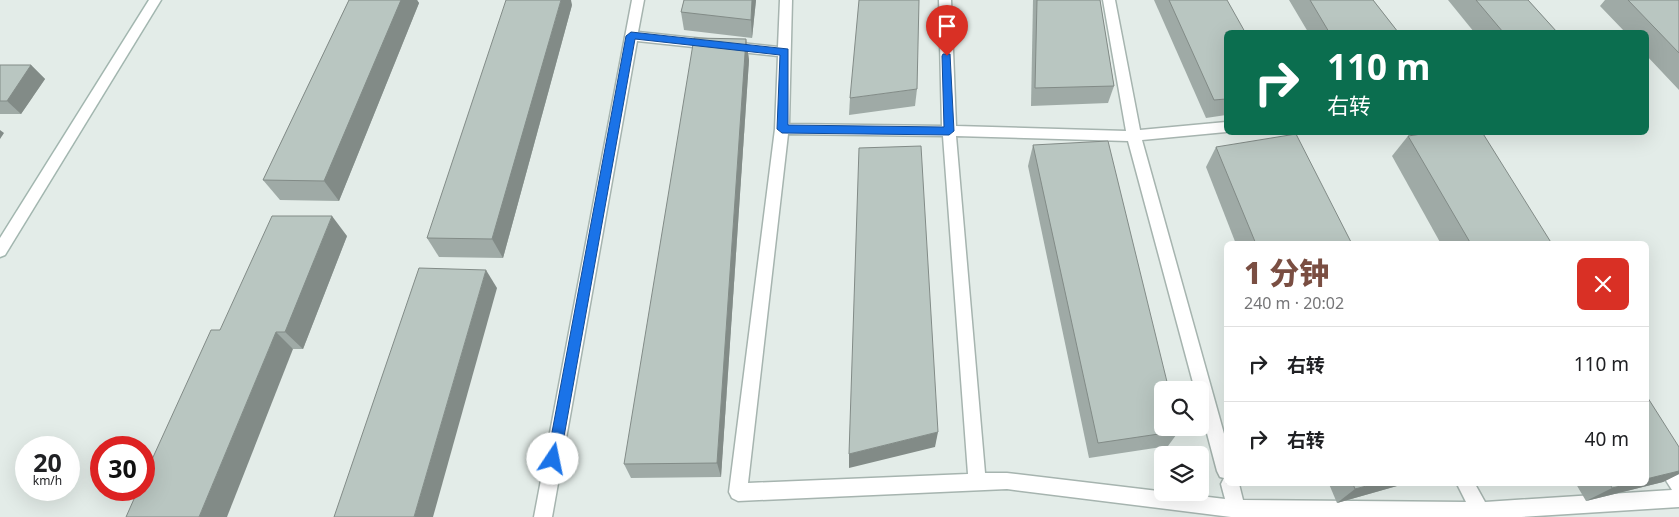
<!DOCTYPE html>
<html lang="zh">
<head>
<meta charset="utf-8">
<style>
  body { margin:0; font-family:"Noto Sans","Noto Sans SC",sans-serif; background:#f2f2f2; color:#202124; height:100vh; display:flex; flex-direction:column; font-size:19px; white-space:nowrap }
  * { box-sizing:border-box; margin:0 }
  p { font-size:16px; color:#757577 }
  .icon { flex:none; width:28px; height:28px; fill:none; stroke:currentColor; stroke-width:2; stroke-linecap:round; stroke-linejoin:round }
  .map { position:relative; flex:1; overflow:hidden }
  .panel { position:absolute; left:1224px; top:241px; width:425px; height:245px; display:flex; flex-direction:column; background:#fff; border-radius:8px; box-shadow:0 5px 20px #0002 }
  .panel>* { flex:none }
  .guide { position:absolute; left:1224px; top:30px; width:425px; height:105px; border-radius:8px; box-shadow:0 5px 20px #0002; background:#0b6e4f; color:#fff; overflow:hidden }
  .controls { position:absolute; left:1154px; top:381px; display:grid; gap:10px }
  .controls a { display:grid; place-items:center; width:55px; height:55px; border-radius:8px; background:#fff; box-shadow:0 5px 20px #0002; font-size:25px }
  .speed { position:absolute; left:15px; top:436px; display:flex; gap:10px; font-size:25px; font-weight:700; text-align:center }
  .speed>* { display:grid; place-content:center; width:65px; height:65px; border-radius:50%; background:#fff; box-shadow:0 5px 20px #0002; line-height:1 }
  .speed small { font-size:12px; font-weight:400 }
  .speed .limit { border:8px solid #d22; background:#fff; color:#111 }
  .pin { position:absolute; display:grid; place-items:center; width:42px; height:42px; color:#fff; margin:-51px -21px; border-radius:50% 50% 50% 0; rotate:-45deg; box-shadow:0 0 5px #0007 }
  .pin .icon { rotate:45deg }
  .me { position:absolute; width:55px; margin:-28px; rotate:11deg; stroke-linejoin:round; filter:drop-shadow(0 0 4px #0008) }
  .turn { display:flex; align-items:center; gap:18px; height:105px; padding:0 20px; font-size:22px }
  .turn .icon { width:65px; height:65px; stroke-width:2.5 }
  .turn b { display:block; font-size:35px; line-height:42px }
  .round { display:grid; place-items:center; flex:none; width:52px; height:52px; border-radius:8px; background:#f2f2f2 }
  .overview { display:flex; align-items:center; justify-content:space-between; height:85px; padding:0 20px }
  h1 { font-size:30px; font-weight:800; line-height:38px; color:#7a4e42 }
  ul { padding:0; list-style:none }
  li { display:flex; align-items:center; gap:15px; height:75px; padding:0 20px; border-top:1px solid #e0e0e0 }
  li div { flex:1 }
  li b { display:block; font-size:19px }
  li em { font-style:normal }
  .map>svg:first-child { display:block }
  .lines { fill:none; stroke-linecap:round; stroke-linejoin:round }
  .street-casing { stroke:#a6b4af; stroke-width:3 }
  .secondary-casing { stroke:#a2b6af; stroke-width:3 }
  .street { fill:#fff; fill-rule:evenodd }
  .secondary { fill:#fff; fill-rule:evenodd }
  .wall { fill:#9faaa6 }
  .shaded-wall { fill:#828b87 }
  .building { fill:#b9c6c1; stroke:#828b87 }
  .route { fill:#1a73e8; stroke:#114b97 }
</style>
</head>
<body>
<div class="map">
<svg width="1679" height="517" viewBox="0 0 1679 517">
  <rect width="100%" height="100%" fill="#e3ece8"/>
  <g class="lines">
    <defs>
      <path id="street" d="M632,0H644L638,32L778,47L780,0H792L789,124L942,126L939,0H951L956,126L1126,131L1103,0H1115L1140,130L1226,122V132L1142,140L1226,441V484H1239L1243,500L1466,502L1457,484H1475L1485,502L1672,490L1646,449V425L1652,427L1679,469V507L1521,517H1231L1007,489L738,501L732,498L729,492L775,129L778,56L637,41L552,517H534ZM788,134L943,136L968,474L748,483ZM956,136L1128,141L1195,390H1200V407L1217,471L1220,477L1224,478L1221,484L1225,499L1007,473H985Z"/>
      <polygon id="secondary" points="149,0 161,0 5,255 0,257 0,238"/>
    </defs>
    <!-- street casing -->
    <use href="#street" class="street-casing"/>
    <!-- secondary casing -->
    <use href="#secondary" class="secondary-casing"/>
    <!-- street -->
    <use href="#street" class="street"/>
    <!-- secondary -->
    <use href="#secondary" class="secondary"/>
  </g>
  <!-- wall -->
  <g class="wall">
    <polygon points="349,0 417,0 419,3 339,201 280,200 263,180"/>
    <polygon points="684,0 756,0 752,38 684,30 681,12"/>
    <polygon points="1033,0 1100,0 1114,86 1108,103 1031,106"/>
    <polygon points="1154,0 1227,0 1226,115 1206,118"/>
    <polygon points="1289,0 1373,0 1398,32 1308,32"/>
    <polygon points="1448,0 1528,0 1557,32 1474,32"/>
    <polygon points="1605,0 1679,0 1679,90 1646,55 1646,32 1625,32 1600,6"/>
    <polygon points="572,5 503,258 439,257 427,238"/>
    <polygon points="746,39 749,60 721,477 631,478 624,464"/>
    <polygon points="0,65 31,65 45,79 21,114 0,114"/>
    <polygon points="917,89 915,106 849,115 850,98"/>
    <polygon points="1408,136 1552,244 1441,244 1392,156"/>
    <polygon points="1033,145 1179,431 1168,446 1089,458 1028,166"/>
    <polygon points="1216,147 1352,244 1236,244 1206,167"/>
    <polygon points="347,236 303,349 293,349 220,330"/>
    <polygon points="1679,447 1679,474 1663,482 1586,501 1576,484 1646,484"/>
    <polygon points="1329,484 1404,484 1337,503"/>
  </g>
  <!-- shaded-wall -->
  <g class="shaded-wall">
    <polygon points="401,0 417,0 419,3 339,201 324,181"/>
    <polygon points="561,0 571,0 572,5 503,258 492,239"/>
    <polygon points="752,0 756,0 752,38 751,20"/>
    <polygon points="746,39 749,60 721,477 717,463"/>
    <polygon points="31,65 45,79 21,114 7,101"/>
    <polygon points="0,130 4,133 0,139"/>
    <polygon points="332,216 347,236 303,349 285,332"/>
    <polygon points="486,270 497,288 433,517 414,517"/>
    <polygon points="276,332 293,349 227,517 199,517"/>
    <polygon points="938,432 935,447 849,468 849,454"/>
    <polygon points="1679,471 1679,474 1663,482 1586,501 1612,488 1629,484 1646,484 1646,479"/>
    <polygon points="1374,484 1404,484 1337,503 1355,489"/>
  </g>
  <!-- building -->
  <g class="building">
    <polygon points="349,0 401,0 324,181 263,180"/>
    <polygon points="506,0 561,0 492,239 427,238"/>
    <polygon points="684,0 752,0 751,20 681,12"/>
    <polygon points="859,0 919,0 917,89 850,98"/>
    <polygon points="1037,0 1100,0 1114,86 1035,88"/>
    <polygon points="1169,0 1227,0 1245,32 1226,32 1226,99 1214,100"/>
    <polygon points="1310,0 1373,0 1398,32 1329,32"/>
    <polygon points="1476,0 1528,0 1557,32 1503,32"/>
    <polygon points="1628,0 1679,0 1679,53"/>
    <polygon points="694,38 746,39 717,463 624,464"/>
    <polygon points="0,65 31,65 7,101 0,101"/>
    <polygon points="1435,132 1482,132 1552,244 1471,244 1408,136"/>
    <polygon points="1296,134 1352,244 1256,244 1216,147"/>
    <polygon points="1108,141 1169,390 1162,390 1162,428 1178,428 1179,431 1098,443 1033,145"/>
    <polygon points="921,146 938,432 849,454 859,148"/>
    <polygon points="272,216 332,216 285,332 276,332 199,517 126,517 138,490 144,490 144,477 211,330 220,330"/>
    <polygon points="419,268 486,270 414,517 334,517"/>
    <polygon points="1646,395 1679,447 1679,471 1646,479"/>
    <polygon points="1353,484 1374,484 1355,489"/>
    <polygon points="1610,484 1629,484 1612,488"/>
  </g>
  <!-- route -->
  <polygon class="route" points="631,32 788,49 788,125 944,127 942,56 943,54 950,54 954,131 949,135 782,133 777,129 780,55 635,39 560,459 558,464 553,465 549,464 547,459 626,36"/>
</svg>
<div class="controls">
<a><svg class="icon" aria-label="search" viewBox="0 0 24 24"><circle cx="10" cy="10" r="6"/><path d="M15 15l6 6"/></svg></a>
<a><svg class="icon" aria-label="layers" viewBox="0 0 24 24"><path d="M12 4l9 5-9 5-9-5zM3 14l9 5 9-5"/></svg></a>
</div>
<div class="speed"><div>20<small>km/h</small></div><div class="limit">30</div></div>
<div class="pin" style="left:947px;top:56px;background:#d93025"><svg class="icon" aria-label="arrive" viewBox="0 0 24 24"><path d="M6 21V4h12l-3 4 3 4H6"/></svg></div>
<svg class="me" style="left:553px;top:459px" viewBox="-20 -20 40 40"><circle r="19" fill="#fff"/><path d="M0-13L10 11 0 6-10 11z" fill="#1a73e8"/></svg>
<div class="guide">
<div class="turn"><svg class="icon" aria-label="right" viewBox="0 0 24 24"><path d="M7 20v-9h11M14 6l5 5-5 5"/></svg><div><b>110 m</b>右转</div></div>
</div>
<section class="panel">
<div class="overview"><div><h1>1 分钟</h1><p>240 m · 20:02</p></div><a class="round" style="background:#d93025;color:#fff"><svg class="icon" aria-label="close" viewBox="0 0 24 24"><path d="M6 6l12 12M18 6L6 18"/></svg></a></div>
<ul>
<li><svg class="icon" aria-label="right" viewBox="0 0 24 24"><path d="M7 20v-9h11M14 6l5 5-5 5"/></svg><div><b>右转</b></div><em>110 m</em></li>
<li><svg class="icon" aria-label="right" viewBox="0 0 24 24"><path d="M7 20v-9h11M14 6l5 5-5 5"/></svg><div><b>右转</b></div><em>40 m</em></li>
</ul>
</section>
</div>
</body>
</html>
